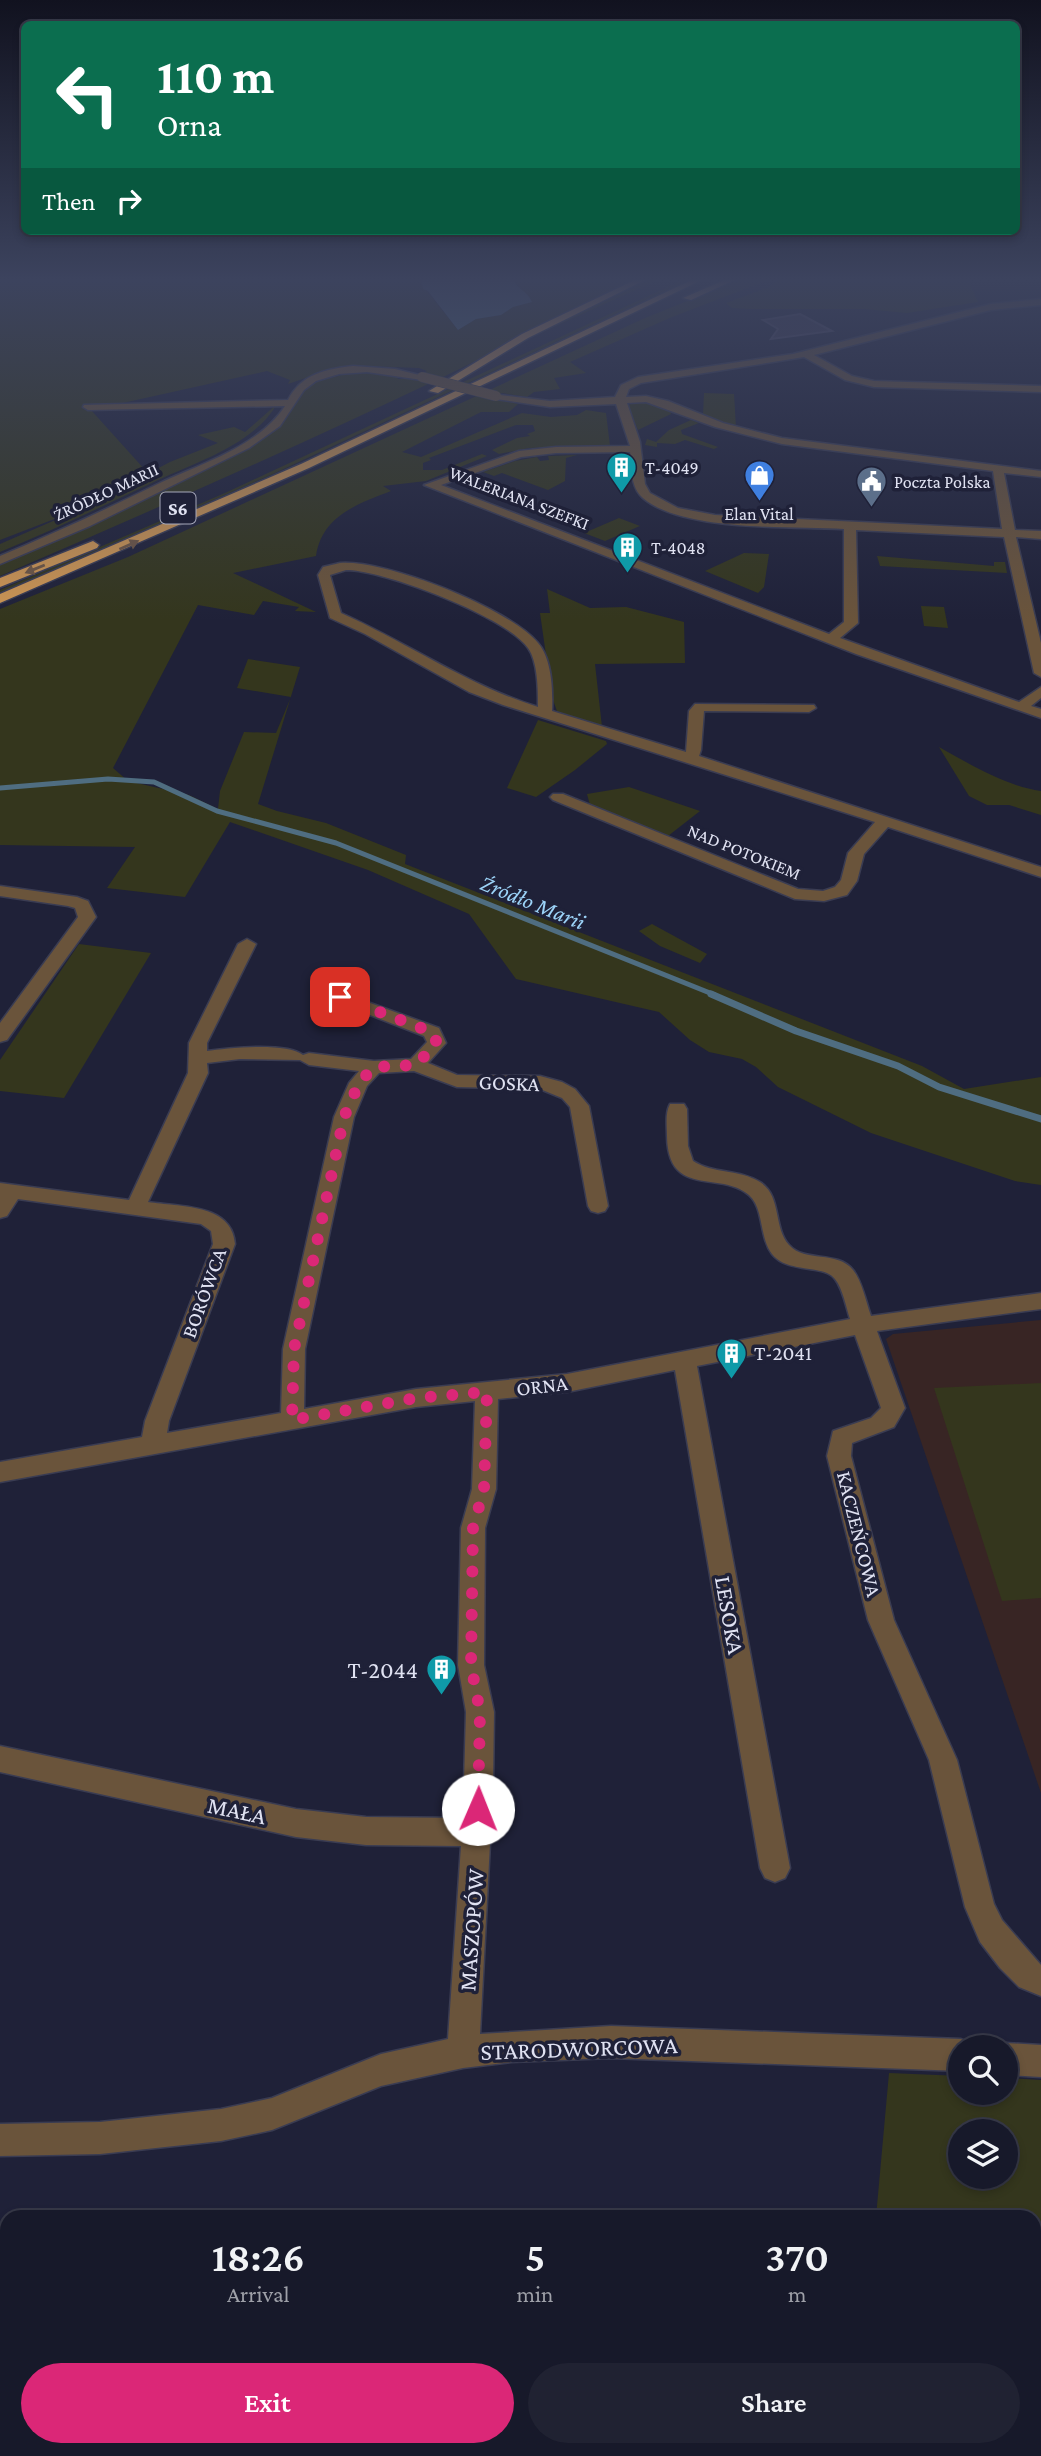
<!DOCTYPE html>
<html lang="en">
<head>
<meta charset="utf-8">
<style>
  body { margin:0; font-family:"Crimson Pro",serif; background:#202232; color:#f1f3f6; height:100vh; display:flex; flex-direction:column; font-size:26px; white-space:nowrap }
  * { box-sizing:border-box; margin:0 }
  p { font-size:23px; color:#9ea0a8 }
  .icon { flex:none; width:38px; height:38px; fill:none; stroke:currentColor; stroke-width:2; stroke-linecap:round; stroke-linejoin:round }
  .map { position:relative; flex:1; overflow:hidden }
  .panel { position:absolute; left:0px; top:2210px; width:1041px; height:247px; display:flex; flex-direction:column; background:#17192a; border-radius:21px 21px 0 0; box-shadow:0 4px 10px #0003,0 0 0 2px #363847 }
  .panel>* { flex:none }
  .hud { position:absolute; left:21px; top:21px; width:999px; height:214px; border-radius:10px; box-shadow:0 4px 10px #0003,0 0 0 2px #363847; background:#0b6e4f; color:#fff; overflow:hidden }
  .controls { position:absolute; left:948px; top:2035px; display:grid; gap:14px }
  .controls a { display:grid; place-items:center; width:70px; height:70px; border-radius:50%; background:#17192a; box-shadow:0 4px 10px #0003,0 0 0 2px #363847; font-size:35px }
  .pin { position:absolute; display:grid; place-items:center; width:60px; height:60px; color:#fff; margin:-30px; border-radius:14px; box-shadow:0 4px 10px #0006 }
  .me { position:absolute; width:77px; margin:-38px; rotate:1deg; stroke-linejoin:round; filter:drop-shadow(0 0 5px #0008) }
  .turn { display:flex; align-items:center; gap:24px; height:147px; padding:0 21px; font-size:32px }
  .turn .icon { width:91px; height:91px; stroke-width:2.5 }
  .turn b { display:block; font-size:49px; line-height:60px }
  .then { display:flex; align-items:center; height:66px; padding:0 21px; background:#0003; gap:14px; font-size:26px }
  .eta { display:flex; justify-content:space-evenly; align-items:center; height:119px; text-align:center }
  .eta b { font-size:42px; font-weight:600; line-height:49px }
  .button { display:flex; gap:14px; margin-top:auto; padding:14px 21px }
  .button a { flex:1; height:80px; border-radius:42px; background:#db2777; color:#fff; font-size:28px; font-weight:600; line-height:80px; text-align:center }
  .button a+a { background:#202232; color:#f1f3f6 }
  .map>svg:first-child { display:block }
  .education { fill:#382524 }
  .green { fill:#34361d; fill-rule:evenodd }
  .water { fill:#4f6d81 }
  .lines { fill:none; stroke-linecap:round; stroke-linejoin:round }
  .stream-far1 { stroke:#4f6d81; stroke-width:5 }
  .stream { stroke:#4f6d81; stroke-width:7 }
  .building { fill:#3f3a53; stroke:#524d68; stroke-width:2 }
  .street-casing { stroke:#3a3c52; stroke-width:3 }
  .highway-casing { stroke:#3a3c52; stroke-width:3 }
  .street { fill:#6a543b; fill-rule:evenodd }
  .highway { fill:#ce9653; fill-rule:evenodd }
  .street-bridge-casing { stroke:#3a3c52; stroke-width:11; stroke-linecap:butt }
  .street-bridge { stroke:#6a543b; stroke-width:10 }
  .oneway { fill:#6e5644 }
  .route { stroke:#db2777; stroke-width:12; stroke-dasharray:0 21.6 }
  .labels { text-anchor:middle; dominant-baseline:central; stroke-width:7; stroke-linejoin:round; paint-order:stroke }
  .far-poi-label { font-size:18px; fill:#e0e2f2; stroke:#1f2138; text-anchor:start }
  .far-street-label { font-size:18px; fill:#e0e2f2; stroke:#1f2138 }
  .shield { fill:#1f2138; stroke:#a6a8ba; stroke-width:2 }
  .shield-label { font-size:19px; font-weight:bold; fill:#e0e2f2 }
  .street-label { font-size:21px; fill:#e0e2f2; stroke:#1f2138 }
  .poi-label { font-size:21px; fill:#e0e2f2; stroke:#1f2138; text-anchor:start }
  .water-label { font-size:23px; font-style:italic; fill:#9cd3f8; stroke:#1f2138 }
  .near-street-label { font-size:24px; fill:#e0e2f2; stroke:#1f2138 }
  .near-poi-label { font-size:24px; fill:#e0e2f2; stroke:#1f2138; text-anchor:end }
</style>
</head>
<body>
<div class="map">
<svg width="1041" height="2456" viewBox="0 0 1041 2456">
  <rect width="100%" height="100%" fill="#1f2138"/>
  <!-- education -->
  <polygon class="education" points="1041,1320 1041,1793 886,1339 893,1334"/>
  <!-- green -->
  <g class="green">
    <path d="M0,278H421V284L458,330L476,319L501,315L513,307L531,302L512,278H638C572,307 510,345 445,376C298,446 149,512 0,576V564L96,522L259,442L284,422L304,391L316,382L349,373L402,375L397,379H411L427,371L419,368L366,366L335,368L288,384L290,380L267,371L91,410L146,471L101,498L170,462L218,443L198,435L234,427L245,432L277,404C253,446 193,463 152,483C101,507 51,531 0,552V544L83,508L0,540Z"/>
    <polygon points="653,278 662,278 529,338"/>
    <polygon points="687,278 693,278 273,474 0,593 0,590 225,493"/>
    <path d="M745,278H774L672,317L570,362L586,373L554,378L560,389L534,392L527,397L502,393L492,398L518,404L509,412H481L402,452L421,457L522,413L551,417L577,415L586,410L606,413L610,446L529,448L499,454L492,450L517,438L530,436L527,434L535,431L533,425H516L429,458L431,460L423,463V470H442L482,454L487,456L426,481L383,486L391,491C357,504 322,516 316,556L233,573L316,612L295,611L299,607L263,601L254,615L198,605L113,768L128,781L189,795L218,809L220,791L244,732L276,733L291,697L237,688L248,659L300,667L258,804L277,811L326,823L406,855L405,864L922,1066L964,1089L1041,1077V1185L1015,1181L871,1133L778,1087L756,1067L742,1059L709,1052L690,1040L659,1012L516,979L469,914L368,870L230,822L185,897L107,888L135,847L0,845V609L128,557L645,318Z"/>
    <polygon points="781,278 967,278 978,302 907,313 864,309 750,309 732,308 726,303 769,287"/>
    <polygon points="704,393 734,394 736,427 703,415"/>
    <polygon points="647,401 670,410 671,414 638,430 628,406 633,402"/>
    <polygon points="691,420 699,423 681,430 682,434 718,447 714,449 685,440 675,444 657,443 657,447 645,445 647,439 656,442 669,430"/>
    <polygon points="577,455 566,458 565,481 548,490 502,473 494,476 483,472 515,461 537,457 540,461 549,460 548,456"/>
    <polygon points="619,518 640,526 605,541 584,533"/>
    <polygon points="744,553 769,554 764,587 758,593 705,571"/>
    <polygon points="877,556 994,566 994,562 1005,562 1007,573 880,566"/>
    <polygon points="547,589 590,608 626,607 684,622 685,663 595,664 602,727 558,714 552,697 540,613 550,613"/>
    <polygon points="921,606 944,607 948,628 924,626"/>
    <polygon points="538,720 606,741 607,744 575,770 536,797 507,788"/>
    <path d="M939,747C970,764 1005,786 1041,791V815L1009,805H987L969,796Z"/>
    <polygon points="629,787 700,811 668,836 590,805 587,794"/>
    <polygon points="652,924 707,954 700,963 660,946 639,931"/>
    <polygon points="79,944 151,953 64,1098 0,1091 0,1060"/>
    <polygon points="1041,1383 1041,1598 1002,1601 934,1388"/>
    <path d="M889,2073L961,2076V2093H1006V2078L1041,2080V2268L1037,2250L1034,2249V2217H876ZM961,2132H1006V2177H961Z"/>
    <polygon points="7,2332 7,2450 153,2450 152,2456 0,2456 0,2351"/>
  </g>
  <!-- water -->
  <path class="water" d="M421,278H512C516,289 527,290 532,302L513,307L501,315L476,319L458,330L428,291L423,289Z"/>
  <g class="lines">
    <!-- stream-far1 -->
    <polyline class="stream-far1" points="0,788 108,779 154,782 217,811 336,843 715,995"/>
    <!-- stream -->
    <polyline class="stream" points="711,994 796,1031 898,1066 939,1087 1041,1119"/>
  </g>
  <!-- building -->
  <polygon class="building" points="800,314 832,331 771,339 778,329 763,320"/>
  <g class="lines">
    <defs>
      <g id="street">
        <path d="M1041,299V305L991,310L814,355L852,376L874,381L1041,386V392L874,387L845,380L804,357L641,383L629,389L626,397L646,396L668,401L723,423L782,438L1041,471V477L1004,473L1015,530L1041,531V539L1016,537L1041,643V677L1034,673L1004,537L856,530L858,623L840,638L1019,702L1041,687V698L1031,706L1041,709V718L856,654L424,485L519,451L556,447L630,446L616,404L550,407L496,399L491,396L492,394L550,401L615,397L621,385L638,377L793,354L991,304ZM646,402L715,427L782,444L993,471L1002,529L715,515L678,508L650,493L645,484L640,442L627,403ZM630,452C632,468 630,487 643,498C683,532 792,526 844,529V622L829,634L441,485L521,457L556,453Z"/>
        <path d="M353,366L395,369L427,377L422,380L367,372L339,374L316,381L304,390L280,426L249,448L90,526L0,564V556C55,533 109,508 162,482C203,463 259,446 285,406L88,410L83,407L84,405L288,400C301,374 326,369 353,366Z"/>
        <path d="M340,563C384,559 509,608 538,643C552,659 553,691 552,711L686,752L689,711L695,704L814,705L816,708L809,712L704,711L701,750L699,756L1041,867V877L888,827L864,854L857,881L847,895L824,901L795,899L553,800L550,797L553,794H563L798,889L823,891L835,887L841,880L848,853L875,822L503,705L469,692L365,634L330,618L318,575L323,567ZM346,570C384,570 507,617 528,648C538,662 538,690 538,707C467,685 408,643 341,613L330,575Z"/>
        <polygon points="0,886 77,897 88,901 96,917 7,1040 0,1042 0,1023 78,917 75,908 68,906 0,896"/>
        <path d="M247,939L256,944L207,1043V1051C228,1048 287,1042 303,1055L309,1053L374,1061L411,1059L427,1042L424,1036L334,1001L331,997L340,992L439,1028L446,1043L428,1063L457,1075L540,1076L562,1082L575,1089L589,1106L608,1206L605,1211L598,1213L591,1211L588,1206L570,1107L562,1098L540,1089L457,1087L414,1071L379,1073L367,1086L354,1117L305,1349L304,1409L416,1389L567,1374L850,1319C846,1307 843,1289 835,1279C824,1264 788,1274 772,1254C759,1237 764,1208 749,1195C720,1170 668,1199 667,1136C667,1126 665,1113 670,1104H684L687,1109L688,1146L693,1161C713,1174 739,1169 760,1182C782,1196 773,1227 789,1245C805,1263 837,1250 853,1270C862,1281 866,1302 871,1316L1041,1293V1309L877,1331L905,1408L894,1427L852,1443L851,1456L894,1620L957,1760L994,1904L1002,1920L1041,1965V1996L1019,1987L1000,1968L980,1942L965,1907L929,1760L868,1620L827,1456L833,1431L871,1418L881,1408L855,1335L697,1366L790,1868L785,1878L775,1882L765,1878L760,1868L675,1370L567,1392L498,1399L496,1489L485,1528L484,1665L494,1712L493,1786L480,2034L611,2026L961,2039L972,2044L974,2048H961V2071L611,2058L511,2062L463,2068L381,2086L272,2130L221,2141L100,2154L0,2156V2124L100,2122L221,2109L272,2098L381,2054L448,2039L461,1846L366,1845L296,1837L0,1772V1746L296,1809L366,1817L463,1818L466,1712L458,1665L461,1528L472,1489L475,1401L416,1407L0,1482V1462L142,1437L145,1421L213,1244L211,1231L201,1224L18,1199L7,1216L0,1218V1183L129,1200L188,1073L189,1043L238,944ZM240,1059L300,1060L309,1065L359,1071L349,1083L334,1117L283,1349L281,1413L167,1433L169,1421L235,1244C232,1203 179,1207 148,1202L208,1073L207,1063Z"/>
        <polygon points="1006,2043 1041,2045 1041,2077 1006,2075 1006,2048 996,2048"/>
      </g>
      <g id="highway">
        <polygon points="639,278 649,278 528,338 438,393 429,391 522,334"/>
        <polygon points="696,278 706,278 309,468 0,603 0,594 301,464"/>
        <polygon points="729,278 739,278 691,300 683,298"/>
        <polygon points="93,541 99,545 97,548 0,587 0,578"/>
      </g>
    </defs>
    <!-- street casing -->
    <use href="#street" class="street-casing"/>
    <!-- highway casing -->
    <use href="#highway" class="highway-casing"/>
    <!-- street -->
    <use href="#street" class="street"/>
    <!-- highway -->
    <use href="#highway" class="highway"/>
    <defs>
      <polyline id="street-bridge" points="422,377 496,396"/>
    </defs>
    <!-- street-bridge casing -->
    <use href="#street-bridge" class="street-bridge-casing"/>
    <!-- street-bridge -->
    <use href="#street-bridge" class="street-bridge"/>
  </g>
  <!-- one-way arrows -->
  <defs><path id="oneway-solid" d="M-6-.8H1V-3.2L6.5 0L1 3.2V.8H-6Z" transform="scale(1.75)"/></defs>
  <g class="oneway">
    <use href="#oneway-solid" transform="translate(129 545) rotate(-24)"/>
    <use href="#oneway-solid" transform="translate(35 569) rotate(158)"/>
  </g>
  <!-- sky -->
  <linearGradient id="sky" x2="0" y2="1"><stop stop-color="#11121f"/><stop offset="0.45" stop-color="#3c435e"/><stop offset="1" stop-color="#3c435e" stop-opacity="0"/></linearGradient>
  <rect width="1041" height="621" fill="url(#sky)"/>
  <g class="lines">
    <!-- route -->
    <polyline class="route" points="340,997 432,1032 437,1043 416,1065 374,1067 359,1083 344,1117 294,1349 292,1420 416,1398 487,1392 484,1489 473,1528 471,1665 480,1712 478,1809"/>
  </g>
  <!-- icons -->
  <defs>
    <symbol id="building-pin" viewBox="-11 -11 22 30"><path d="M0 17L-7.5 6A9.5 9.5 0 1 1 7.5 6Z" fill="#0f9aa8" stroke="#1f2138"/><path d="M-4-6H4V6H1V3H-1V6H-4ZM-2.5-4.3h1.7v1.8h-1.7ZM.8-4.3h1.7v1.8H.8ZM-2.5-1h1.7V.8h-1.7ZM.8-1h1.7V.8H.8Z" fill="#fff"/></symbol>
    <symbol id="shop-pin" viewBox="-11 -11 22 30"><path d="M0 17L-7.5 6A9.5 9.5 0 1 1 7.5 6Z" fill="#3f7fe0" stroke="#1f2138"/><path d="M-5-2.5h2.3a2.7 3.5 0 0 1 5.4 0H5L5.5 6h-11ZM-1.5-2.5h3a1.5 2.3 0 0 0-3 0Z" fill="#fff"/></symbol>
    <symbol id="civic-pin" viewBox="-11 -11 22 30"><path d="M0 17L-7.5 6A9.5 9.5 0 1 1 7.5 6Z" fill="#5c6f8a" stroke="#1f2138"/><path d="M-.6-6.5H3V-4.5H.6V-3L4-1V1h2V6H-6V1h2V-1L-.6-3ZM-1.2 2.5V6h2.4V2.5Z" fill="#fff"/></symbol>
  </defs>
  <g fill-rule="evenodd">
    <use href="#building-pin" x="604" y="450" width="35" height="47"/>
    <use href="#shop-pin" x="742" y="458" width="35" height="47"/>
    <use href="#civic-pin" x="854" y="464" width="35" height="47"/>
    <use href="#building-pin" x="610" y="530" width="35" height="47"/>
    <use href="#building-pin" x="714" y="1336" width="35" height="47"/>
    <use href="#building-pin" x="424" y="1652" width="35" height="47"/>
  </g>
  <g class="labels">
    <!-- far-poi labels -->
    <g class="far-poi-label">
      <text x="645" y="468">T-4049</text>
      <text x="894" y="482">Poczta Polska</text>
      <text x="759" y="514" text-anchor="middle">Elan Vital</text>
      <text x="651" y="548">T-4048</text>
    </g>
    <!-- far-street labels -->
    <g class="far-street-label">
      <text transform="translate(106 492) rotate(-25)">ŹRÓDŁO MARII</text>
      <text transform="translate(519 498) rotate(21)">WALERIANA SZEFKI</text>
      <text transform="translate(744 852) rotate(22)">NAD POTOKIEM</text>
    </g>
    <!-- shield labels -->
    <rect class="shield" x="160.5" y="492.5" width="35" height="31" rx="5"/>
    <g class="shield-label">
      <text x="178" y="508">S6</text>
    </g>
    <!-- street labels -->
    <g class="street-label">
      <text transform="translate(509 1083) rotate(2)">GOSKA</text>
      <text transform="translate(204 1293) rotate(-70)">BORÓWCA</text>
      <text transform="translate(542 1386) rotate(-7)">ORNA</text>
      <text transform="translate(859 1534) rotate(76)">KACZEŃCOWA</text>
    </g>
    <!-- poi labels -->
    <g class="poi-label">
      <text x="754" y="1353">T-2041</text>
    </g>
    <!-- water labels -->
    <g class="water-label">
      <text transform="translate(533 902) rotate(22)">Źródło Marii</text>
    </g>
    <!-- near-street labels -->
    <g class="near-street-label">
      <text transform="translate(730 1615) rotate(80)">LESOKA</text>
      <text transform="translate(237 1810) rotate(12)">MAŁA</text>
      <text transform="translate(471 1930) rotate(-86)">MASZOPÓW</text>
      <text transform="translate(579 2048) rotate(-2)">STARODWORCOWA</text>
    </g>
    <!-- near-poi labels -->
    <g class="near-poi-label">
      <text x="418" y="1669">T-2044</text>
    </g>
  </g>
</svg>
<div class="controls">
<a><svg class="icon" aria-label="search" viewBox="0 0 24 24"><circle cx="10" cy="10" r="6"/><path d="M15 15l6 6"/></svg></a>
<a><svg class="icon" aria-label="layers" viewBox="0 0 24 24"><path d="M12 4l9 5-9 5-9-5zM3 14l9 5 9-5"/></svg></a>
</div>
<div class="pin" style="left:340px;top:997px;background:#d93025"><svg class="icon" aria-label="arrive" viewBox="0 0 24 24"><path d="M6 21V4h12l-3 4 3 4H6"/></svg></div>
<svg class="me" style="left:478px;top:1809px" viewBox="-20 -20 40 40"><circle r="19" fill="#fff"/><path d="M0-13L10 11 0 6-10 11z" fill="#db2777"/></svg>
<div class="hud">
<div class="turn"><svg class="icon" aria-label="left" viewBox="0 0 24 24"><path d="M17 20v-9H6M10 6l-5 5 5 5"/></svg><div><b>110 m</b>Orna</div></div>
<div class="then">Then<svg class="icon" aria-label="right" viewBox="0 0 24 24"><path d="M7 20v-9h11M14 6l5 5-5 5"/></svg></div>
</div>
<section class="panel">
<div class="eta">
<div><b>18:26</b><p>Arrival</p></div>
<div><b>5</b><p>min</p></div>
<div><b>370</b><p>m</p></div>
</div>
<div class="button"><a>Exit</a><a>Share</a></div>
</section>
</div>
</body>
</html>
